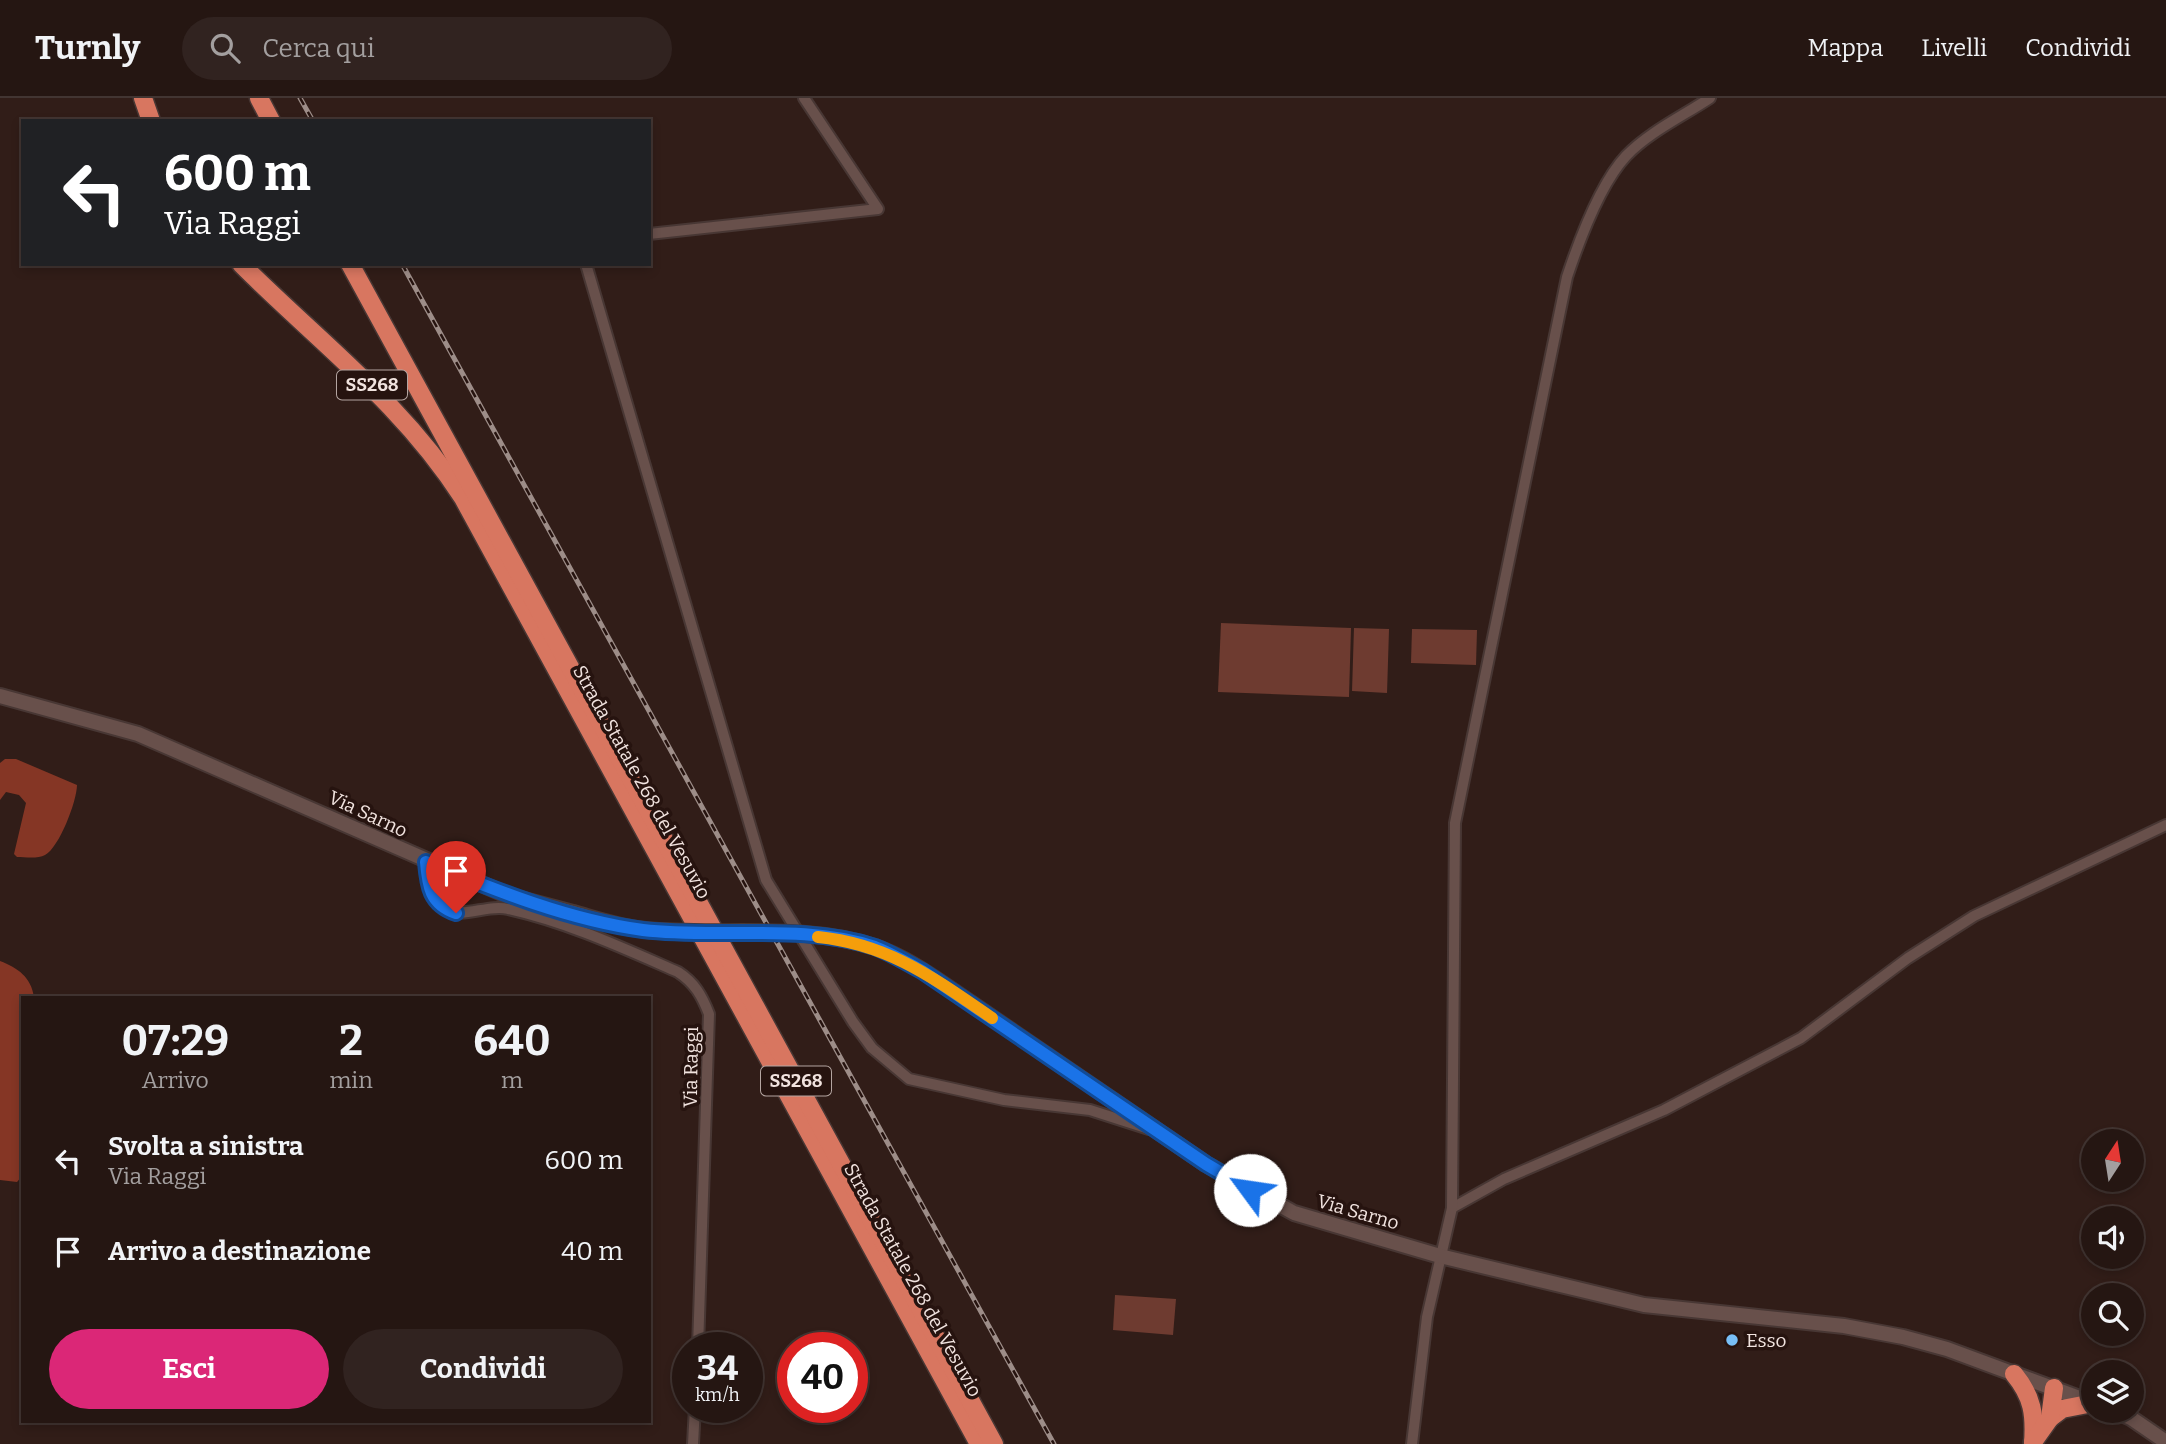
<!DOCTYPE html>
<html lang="it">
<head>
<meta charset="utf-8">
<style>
  body { margin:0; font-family:Bitter,serif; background:#312320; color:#f1f3f6; height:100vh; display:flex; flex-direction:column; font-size:26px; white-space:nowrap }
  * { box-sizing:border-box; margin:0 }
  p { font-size:23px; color:#a39f9f }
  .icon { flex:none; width:38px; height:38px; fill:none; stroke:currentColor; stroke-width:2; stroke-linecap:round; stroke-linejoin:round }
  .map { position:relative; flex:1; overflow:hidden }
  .drawer { position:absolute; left:21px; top:898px; width:630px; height:427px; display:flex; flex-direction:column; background:#251612; border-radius:0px; box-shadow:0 4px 10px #0003,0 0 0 2px #423532 }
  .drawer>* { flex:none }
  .banner { position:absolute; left:21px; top:21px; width:630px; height:147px; border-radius:0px; box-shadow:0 4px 10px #0003,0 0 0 2px #423532; background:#202124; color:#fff; overflow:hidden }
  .needle { width:46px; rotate:12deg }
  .controls { position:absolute; left:2081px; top:1031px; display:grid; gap:14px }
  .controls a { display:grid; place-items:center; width:63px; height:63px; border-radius:50%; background:#251612; box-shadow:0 4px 10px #0003,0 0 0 2px #423532; font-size:35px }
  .speed { position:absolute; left:672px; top:1234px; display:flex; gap:14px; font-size:35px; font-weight:700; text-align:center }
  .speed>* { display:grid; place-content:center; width:91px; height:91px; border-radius:50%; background:#251612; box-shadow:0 4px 10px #0003,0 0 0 2px #423532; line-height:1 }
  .speed small { font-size:18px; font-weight:400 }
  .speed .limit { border:10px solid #d22; background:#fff; color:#111 }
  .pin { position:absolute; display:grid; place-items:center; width:60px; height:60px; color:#fff; margin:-72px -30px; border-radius:50% 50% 50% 0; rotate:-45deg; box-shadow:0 0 7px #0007 }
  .pin .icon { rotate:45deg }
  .me { position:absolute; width:77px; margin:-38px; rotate:301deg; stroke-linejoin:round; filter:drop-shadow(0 0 5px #0008) }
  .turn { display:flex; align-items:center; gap:24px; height:147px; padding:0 28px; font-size:32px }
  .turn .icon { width:91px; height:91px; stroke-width:2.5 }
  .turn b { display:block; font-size:49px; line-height:60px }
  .eta { display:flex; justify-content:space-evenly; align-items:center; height:119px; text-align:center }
  .eta b { font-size:42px; font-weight:700; line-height:49px }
  .cta { display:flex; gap:14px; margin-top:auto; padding:14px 28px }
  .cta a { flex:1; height:80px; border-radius:42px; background:#db2777; color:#fff; font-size:28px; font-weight:700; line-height:80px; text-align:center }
  .cta a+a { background:#312320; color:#f1f3f6 }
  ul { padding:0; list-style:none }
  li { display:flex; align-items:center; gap:21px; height:91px; padding:0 28px }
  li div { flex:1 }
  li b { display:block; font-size:26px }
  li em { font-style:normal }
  header { display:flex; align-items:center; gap:42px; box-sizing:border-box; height:98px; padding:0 35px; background:#251612; border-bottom:2px solid #423532 }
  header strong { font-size:33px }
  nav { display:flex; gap:38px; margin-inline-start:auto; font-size:24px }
  .search { width:490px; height:63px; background:#312320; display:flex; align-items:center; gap:18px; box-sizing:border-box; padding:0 24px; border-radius:38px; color:#a39f9f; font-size:26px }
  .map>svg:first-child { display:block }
  .green { fill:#6e3b30 }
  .water { fill:#853625 }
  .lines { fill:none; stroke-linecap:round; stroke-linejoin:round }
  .minor-casing { stroke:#483734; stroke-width:14 }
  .tertiary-casing { stroke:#483734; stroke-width:18 }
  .trunk-casing { stroke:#483734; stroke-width:21 }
  .minor { stroke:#68504b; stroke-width:10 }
  .tertiary { stroke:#68504b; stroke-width:14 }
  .trunk { stroke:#d87660; stroke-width:18 }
  .rail-casing { stroke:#9d8d88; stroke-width:5 }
  .rail { stroke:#26130f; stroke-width:2.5; stroke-dasharray:8; stroke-linecap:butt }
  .tertiary-bridge-casing { stroke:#483734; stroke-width:18; stroke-linecap:butt }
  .tertiary-bridge { stroke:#68504b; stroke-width:14 }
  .route-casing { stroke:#114b97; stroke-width:18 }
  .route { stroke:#1a73e8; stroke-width:12 }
  .slow { stroke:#f59e0b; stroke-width:12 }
  .poi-dot { fill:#78bff7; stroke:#26130f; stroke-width:2.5 }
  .labels { text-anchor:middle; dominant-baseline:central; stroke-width:7; stroke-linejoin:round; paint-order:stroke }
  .shield { fill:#26130f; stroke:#b4a5a1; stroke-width:2 }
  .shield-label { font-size:18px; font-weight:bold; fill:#f1e3df }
  .street-label { font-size:19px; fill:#f1e3df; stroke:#26130f }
  .poi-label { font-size:19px; fill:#f1e3df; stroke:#26130f; text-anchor:start }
</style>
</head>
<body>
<header>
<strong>Turnly</strong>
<div class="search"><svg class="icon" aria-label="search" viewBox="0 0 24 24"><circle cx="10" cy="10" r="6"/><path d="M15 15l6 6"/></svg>Cerca qui</div>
<nav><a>Mappa</a><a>Livelli</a><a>Condividi</a></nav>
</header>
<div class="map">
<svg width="2166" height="1346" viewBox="0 0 2166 1346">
  <rect width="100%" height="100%" fill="#311d18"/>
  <!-- green -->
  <g class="green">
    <polygon points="1221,525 1351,530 1349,599 1218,594"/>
    <polygon points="1354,530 1389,531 1387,595 1352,593"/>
    <polygon points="1412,531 1477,532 1476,567 1411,565"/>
    <polygon points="1115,1197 1176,1201 1173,1237 1113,1232"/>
  </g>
  <!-- water -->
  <g class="water">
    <path d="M5,661H16L77,687C77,703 59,750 45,757C38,761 25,759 17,759L14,756L26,705L19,697L6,694L0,702V665Z"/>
    <path d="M0,863C18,870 31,879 34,899L23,900V1077L17,1084L0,1082Z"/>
  </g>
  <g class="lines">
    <defs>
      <g id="minor">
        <polyline points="649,136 878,111 804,0"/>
        <polyline points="586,166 766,782 853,924 872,950 909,981 1004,1002 1090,1012 1149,1031"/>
        <path d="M426,764C427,781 428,801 445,811C462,821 488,806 508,811C567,824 623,850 678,874C695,885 702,898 709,916L698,1250"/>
        <polyline points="1452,1110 1504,1081 1664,1012 1801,940 1908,860 1974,818 2166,727"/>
        <polyline points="693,1346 695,1309"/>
        <path d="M1412,1346L1427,1219L1452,1110L1455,725L1567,179C1579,143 1600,86 1626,58C1649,34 1683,18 1710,0"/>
      </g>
      <g id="tertiary">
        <polyline points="0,598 138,636 509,798 573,815"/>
        <polyline points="972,906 1206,1066 1294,1115 1440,1158 1644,1207 1844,1228 1903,1239 1947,1251 2093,1305"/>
        <polyline points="2112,1312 2131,1320 2166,1344"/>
      </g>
      <g id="trunk">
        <polyline points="143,0 151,23"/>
        <polyline points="259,0 271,23"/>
        <path d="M241,166C319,244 403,306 463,400L979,1346"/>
        <polyline points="350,166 994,1346"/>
        <path d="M2014,1276C2033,1299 2035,1317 2033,1346"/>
        <polyline points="2050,1320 2062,1311 2093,1305"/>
        <polyline points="2033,1344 2050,1320 2054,1290"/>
      </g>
    </defs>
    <!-- minor casing -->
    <use href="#minor" class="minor-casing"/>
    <!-- tertiary casing -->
    <use href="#tertiary" class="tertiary-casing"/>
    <!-- trunk casing -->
    <use href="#trunk" class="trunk-casing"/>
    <!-- minor -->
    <use href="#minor" class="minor"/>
    <!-- tertiary -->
    <use href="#tertiary" class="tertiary"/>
    <!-- trunk -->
    <use href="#trunk" class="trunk"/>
    <defs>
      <g id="rail">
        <polyline points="300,0 313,23"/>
        <polyline points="402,166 1054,1346"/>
      </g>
    </defs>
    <!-- rail casing -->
    <use href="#rail" class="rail-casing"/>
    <!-- rail -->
    <use href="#rail" class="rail"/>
    <defs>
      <path id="tertiary-bridge" d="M573,815C598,822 621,830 646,832C721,839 803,825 875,849C910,861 942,886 972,906"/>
    </defs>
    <!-- tertiary-bridge casing -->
    <use href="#tertiary-bridge" class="tertiary-bridge-casing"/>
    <!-- tertiary-bridge -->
    <use href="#tertiary-bridge" class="tertiary-bridge"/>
  </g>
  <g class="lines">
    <defs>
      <path id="route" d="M456,815C430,806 428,788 426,764C495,792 568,822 643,832C719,841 801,825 875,849C891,855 907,865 922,873L1206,1066L1250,1092"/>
    </defs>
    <!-- route casing -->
    <use href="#route" class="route-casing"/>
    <!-- route -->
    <use href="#route" class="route"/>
    <!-- slow -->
    <path class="slow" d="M818,839C889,846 935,881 992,920"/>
  </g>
  <!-- markers -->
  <circle class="poi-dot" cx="1732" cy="1242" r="7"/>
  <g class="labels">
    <!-- shield labels -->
    <g class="shield">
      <rect x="337" y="272.5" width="70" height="29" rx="5"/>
      <rect x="761" y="968.5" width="70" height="29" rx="5"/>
    </g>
    <g class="shield-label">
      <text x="372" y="287">SS268</text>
      <text x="796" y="983">SS268</text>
    </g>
    <!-- street labels -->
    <g class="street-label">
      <text transform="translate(642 684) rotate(61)">Strada Statale 268 del Vesuvio</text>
      <text transform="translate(368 716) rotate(25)">Via Sarno</text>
      <text transform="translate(691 969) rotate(-89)">Via Raggi</text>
      <text transform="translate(1358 1114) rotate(16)">Via Sarno</text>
      <text transform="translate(913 1182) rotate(61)">Strada Statale 268 del Vesuvio</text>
    </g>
    <!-- poi labels -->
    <g class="poi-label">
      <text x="1746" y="1242">Esso</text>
    </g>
  </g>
</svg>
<div class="controls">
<a><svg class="needle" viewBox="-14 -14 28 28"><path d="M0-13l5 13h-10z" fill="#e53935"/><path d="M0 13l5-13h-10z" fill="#a39f9f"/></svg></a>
<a><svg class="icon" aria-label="sound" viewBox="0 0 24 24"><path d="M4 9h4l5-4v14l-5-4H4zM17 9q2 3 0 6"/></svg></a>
<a><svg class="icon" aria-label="search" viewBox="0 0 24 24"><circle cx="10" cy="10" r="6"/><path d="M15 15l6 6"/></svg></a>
<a><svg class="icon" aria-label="layers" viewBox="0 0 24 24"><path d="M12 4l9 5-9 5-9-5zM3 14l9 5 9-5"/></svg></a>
</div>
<div class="speed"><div>34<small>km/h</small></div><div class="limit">40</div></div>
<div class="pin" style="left:456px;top:815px;background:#d93025"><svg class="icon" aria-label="arrive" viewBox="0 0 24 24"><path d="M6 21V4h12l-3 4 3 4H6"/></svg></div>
<svg class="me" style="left:1250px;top:1092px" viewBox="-20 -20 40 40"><circle r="19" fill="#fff"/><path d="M0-13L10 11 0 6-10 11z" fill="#1a73e8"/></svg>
<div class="banner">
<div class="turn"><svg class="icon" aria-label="left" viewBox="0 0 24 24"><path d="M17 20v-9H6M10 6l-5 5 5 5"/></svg><div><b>600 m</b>Via Raggi</div></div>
</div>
<section class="drawer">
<div class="eta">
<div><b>07:29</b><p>Arrivo</p></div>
<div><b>2</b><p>min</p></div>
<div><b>640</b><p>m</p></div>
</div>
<ul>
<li><svg class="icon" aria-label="left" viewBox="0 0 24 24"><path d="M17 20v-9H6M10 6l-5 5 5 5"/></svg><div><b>Svolta a sinistra</b><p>Via Raggi</p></div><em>600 m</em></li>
<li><svg class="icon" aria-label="arrive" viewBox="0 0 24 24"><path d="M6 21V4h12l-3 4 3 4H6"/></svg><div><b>Arrivo a destinazione</b></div><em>40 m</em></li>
</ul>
<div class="cta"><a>Esci</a><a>Condividi</a></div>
</section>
</div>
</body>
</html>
